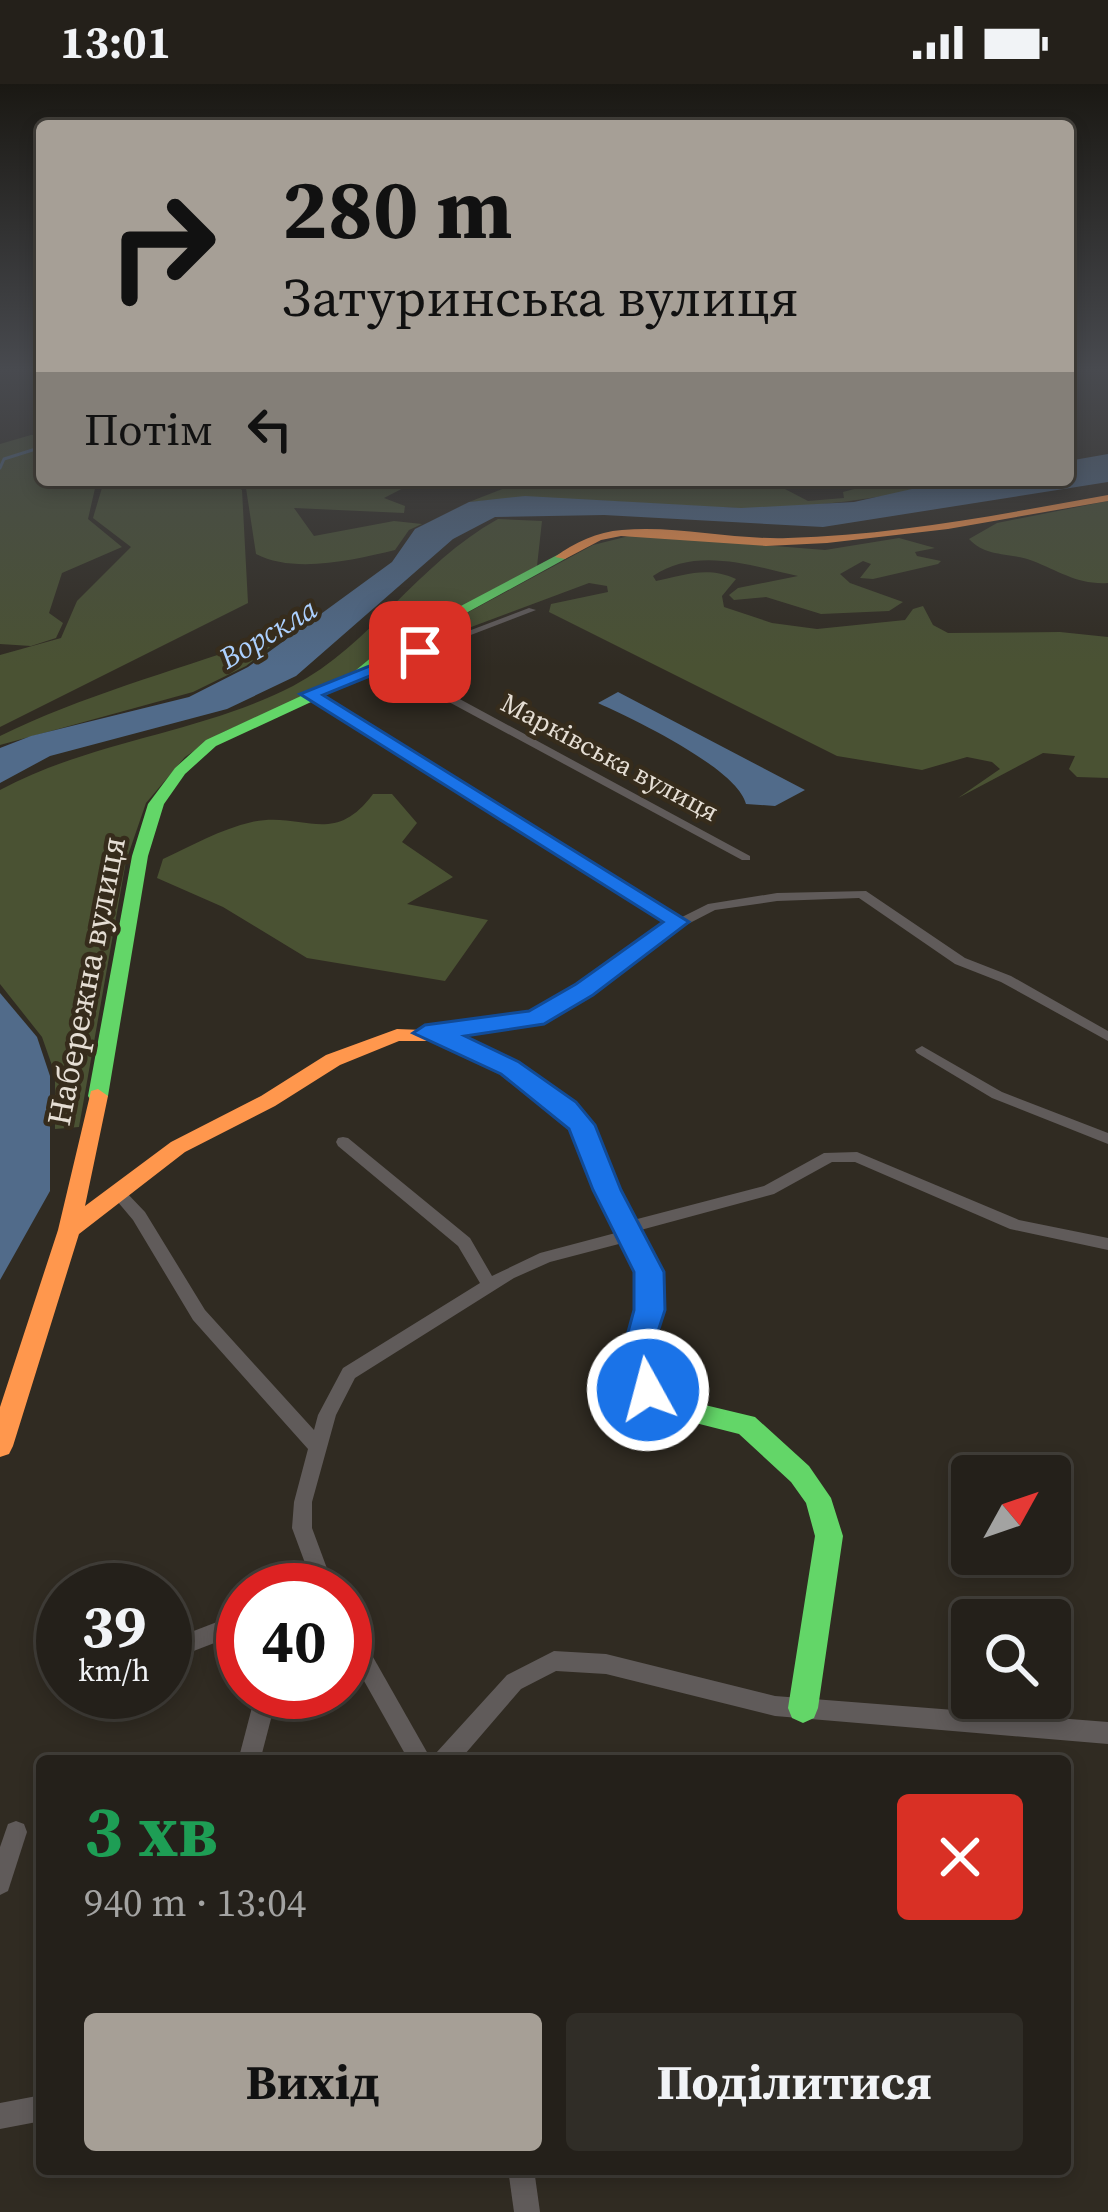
<!DOCTYPE html>
<html lang="uk">
<head>
<meta charset="utf-8">
<style>
  body { margin:0; font-family:"Source Serif 4",serif; background:#302d27; color:#f1f3f6; height:100vh; display:flex; flex-direction:column; font-size:45px; white-space:nowrap }
  * { box-sizing:border-box; margin:0 }
  p { font-size:39px; color:#a3a3a2 }
  .icon { flex:none; width:66px; height:66px; fill:none; stroke:currentColor; stroke-width:2; stroke-linecap:round; stroke-linejoin:round }
  .map { position:relative; flex:1; overflow:hidden }
  .details { position:absolute; left:36px; top:1671px; width:1035px; height:420px; display:flex; flex-direction:column; background:#24201a; border-radius:12px; box-shadow:0 6px 18px #0003,0 0 0 3px #413e39 }
  .details>* { flex:none }
  .guide { position:absolute; left:36px; top:36px; width:1038px; height:366px; border-radius:12px; box-shadow:0 6px 18px #0003,0 0 0 3px #413e39; background:#a69f96; color:#111; overflow:hidden }
  .needle { width:78px; rotate:50deg }
  .tools { position:absolute; left:951px; top:1371px; display:grid; gap:24px }
  .tools a { display:grid; place-items:center; width:120px; height:120px; border-radius:12px; background:#24201a; box-shadow:0 6px 18px #0003,0 0 0 3px #413e39; font-size:60px }
  .speed { position:absolute; left:36px; top:1479px; display:flex; gap:24px; font-size:60px; font-weight:700; text-align:center }
  .speed>* { display:grid; place-content:center; width:156px; height:156px; border-radius:50%; background:#24201a; box-shadow:0 6px 18px #0003,0 0 0 3px #413e39; line-height:1 }
  .speed small { font-size:30px; font-weight:400 }
  .speed .limit { border:18px solid #d22; background:#fff; color:#111 }
  .pin { position:absolute; display:grid; place-items:center; width:102px; height:102px; color:#fff; margin:-51px; border-radius:24px; box-shadow:0 6px 18px #0006 }
  .me { position:absolute; width:132px; margin:-66px; rotate:353deg; stroke-linejoin:round; filter:drop-shadow(0 0 9px #0008) }
  .turn { display:flex; align-items:center; gap:42px; height:252px; padding:0 48px; font-size:54px }
  .turn .icon { width:156px; height:156px; stroke-width:2.5 }
  .turn b { display:block; font-size:84px; line-height:102px }
  .then { display:flex; align-items:center; height:114px; padding:0 48px; background:#0003; gap:24px; font-size:45px }
  .round { display:grid; place-items:center; flex:none; width:126px; height:126px; border-radius:12px; background:#302d27 }
  .summary { display:flex; align-items:center; justify-content:space-between; height:204px; padding:0 48px }
  h1 { font-size:72px; font-weight:700; line-height:90px; color:#1e9e55 }
  .cta { display:flex; gap:24px; margin-top:auto; padding:24px 48px }
  .cta a { flex:1; height:138px; border-radius:12px; background:#a69f96; color:#111; font-size:48px; font-weight:700; line-height:138px; text-align:center }
  .cta a+a { background:#302d27; color:#f1f3f6 }
  .status { display:flex; justify-content:space-between; align-items:center; height:84px; padding:0 60px; background:#24201a; direction:ltr }
  .status svg { height:33px; fill:currentColor }
  .map>svg:first-child { display:block }
  .green { fill:#4a5233 }
  .water { fill:#516b8a }
  .lines { fill:none; stroke-linecap:round; stroke-linejoin:round }
  .stream { stroke:#516b8a; stroke-width:3 }
  .street { fill:#605b5a; fill-rule:evenodd }
  .fast { fill:#63d668; fill-rule:evenodd }
  .slow { fill:#ff974d; fill-rule:evenodd }
  .route { fill:#1a73e8; stroke:#114b97; stroke-width:3 }
  .labels { text-anchor:middle; dominant-baseline:central; stroke-width:9; stroke-linejoin:round; paint-order:stroke }
  .far-street-label { font-size:27px; fill:#e5ded4; stroke:#362c1c }
  .far-water-label { font-size:30px; font-style:italic; fill:#acd0fe; stroke:#362c1c }
  .street-label { font-size:33px; fill:#e5ded4; stroke:#362c1c }
</style>
</head>
<body>
<div class="status"><b>13:01</b><svg viewBox="0 0 49 12"><path d="M0 12V9h3v3zM5 12V6h3v6zM10 12V3h3v9zM15 12V0h3v12zM26 1h20v11H26zM47 4h2v5h-2z"/></svg></div>
<div class="map">
<svg width="1108" height="2128" viewBox="0 0 1108 2128">
  <rect width="100%" height="100%" fill="#302b22"/>
  <!-- green -->
  <g class="green">
    <polygon points="31,351 42,351 42,396 228,396 242,406 248,519 0,643 0,571 61,554 77,517 131,463 93,434 104,397 96,400 88,435 122,463 62,489 49,529 63,539 56,554 31,562 0,560 0,360"/>
    <path d="M234,396H419L384,414L405,422L404,429L294,424L314,452L394,437L422,440L409,446L395,466C354,476 294,490 256,470L246,404Z"/>
    <path d="M525,396H873L783,404L808,417L844,414L843,408L888,396L936,398L929,404C866,416 801,425 737,424C647,422 559,409 469,418Z"/>
    <path d="M1108,417V499C1078,501 1059,487 1033,477C1011,468 986,474 969,455L997,439Z"/>
    <path d="M498,435L542,437L537,482L383,564L352,590L219,650L185,673L146,719L126,777L79,1043L55,1045V990L42,953L0,900V706C93,656 199,650 293,602C371,561 417,480 498,435Z"/>
    <path d="M633,451L825,466L899,454L935,464L915,468L917,472L941,477L938,480L873,495L860,494L871,480L863,477L840,490L850,499L903,518L889,527L821,530L766,513L734,516L729,511L738,504L798,492C753,482 696,462 653,492L656,497C686,491 707,482 736,495L722,512L724,523L772,539L817,545L905,536L913,525L923,522L933,541L948,549L1060,548L1108,553V694L1077,693L1069,685L1075,672L1043,669L958,714L1000,685L992,678L967,673L922,686L837,672L549,528L551,520L608,508L607,502L589,499L399,570L404,563L593,461Z"/>
    <path d="M296,543L246,582L193,608L0,661V652C94,606 198,581 296,543Z"/>
    <path d="M373,710H392L417,739L402,758L453,793L407,820L488,836L445,897L307,874L223,823L157,794L163,775C191,762 221,745 252,738C303,727 333,764 373,710Z"/>
  </g>
  <!-- water -->
  <g class="water">
    <polygon points="1108,370 1108,398 823,443 604,431 495,433 453,455 296,592 227,625 50,672 0,699 0,664 31,652 189,613 248,583 392,478 415,445 469,418 525,412 741,424 854,418 952,396 1068,396 1068,377"/>
    <path d="M618,608L805,706L775,722L746,720C737,684 633,635 598,619Z"/>
    <polygon points="0,909 37,953 50,992 50,1107 0,1196"/>
  </g>
  <g class="lines">
    <!-- stream -->
    <polyline class="stream" points="0,384 4,375 42,363"/>
    <!-- street -->
    <g class="street">
      <polygon points="529,524 536,526 395,580 750,772 750,776 742,776 386,584 360,593 355,590"/>
      <polygon points="305,608 313,608 680,834 708,820 777,809 866,807 965,874 1011,892 1108,947 1108,957 1001,898 955,880 859,814 777,817 715,826 659,855 589,909 540,937 430,953 425,952 423,949 425,946 430,945 532,930 579,903 651,849 671,839 305,612"/>
      <polygon points="922,962 1002,1008 1108,1049 1108,1060 992,1014 917,969 915,966"/>
      <polygon points="343,1053 348,1054 470,1154 492,1192 540,1169 623,1147 620,1143 622,1139 764,1102 824,1069 857,1068 1019,1136 1108,1154 1108,1166 1010,1145 855,1078 832,1078 774,1110 637,1147 640,1151 638,1155 550,1178 514,1194 355,1294 336,1331 312,1418 312,1444 335,1506 315,1506 292,1444 294,1418 308,1365 193,1236 133,1136 112,1111 115,1107 125,1107 145,1128 205,1226 314,1346 318,1331 343,1284 480,1199 458,1162 338,1062 336,1058 338,1054"/>
      <polygon points="243,1528 243,1548 165,1578 165,1558"/>
      <polygon points="345,1533 352,1536 432,1677 409,1677 345,1563"/>
      <polygon points="554,1567 606,1570 775,1612 1108,1638 1108,1660 775,1632 606,1590 556,1587 521,1605 459,1677 433,1677 436,1669 507,1591"/>
      <polygon points="256,1608 278,1608 260,1677 238,1677"/>
      <polygon points="16,1737 24,1740 27,1748 8,1807 0,1811 0,1763 8,1740"/>
      <polygon points="42,2011 42,2037 0,2045 0,2019"/>
      <polygon points="508,2085 534,2085 540,2128 514,2128"/>
    </g>
    <!-- fast -->
    <g class="fast">
      <polygon points="561,469 567,473 565,475 395,568 365,593 216,662 185,690 164,720 148,772 108,1012 98,1019 91,1017 88,1012 132,772 148,720 175,684 206,656 355,587 385,562"/>
      <polygon points="594,1066 605,1073 660,1188 661,1226 646,1272 650,1290 684,1316 755,1333 809,1382 831,1414 843,1452 818,1624 814,1634 803,1639 792,1634 788,1624 815,1452 806,1419 791,1398 739,1350 668,1332 630,1302 622,1272 637,1226 638,1188 583,1073"/>
    </g>
    <!-- slow -->
    <g class="slow">
      <path d="M1108,411V417L948,445L827,459L766,462L621,452L601,456L565,475L555,473C575,458 597,448 622,446C677,441 733,456 788,454C896,451 1002,430 1108,411Z"/>
      <polygon points="397,945 447,947 517,979 574,1020 591,1041 605,1073 601,1078 587,1078 572,1044 560,1030 503,989 437,957 399,957 340,981 275,1022 185,1068 79,1150 13,1362 9,1370 0,1373 0,1323 58,1146 91,1007 98,1005 108,1012 85,1122 171,1058 261,1012 326,971"/>
    </g>
  </g>
  <!-- sky -->
  <linearGradient id="sky" x2="0" y2="1"><stop stop-color="#1a1813"/><stop offset="0.49" stop-color="#484a4f"/><stop offset="1" stop-color="#484a4f" stop-opacity="0"/></linearGradient>
  <rect width="1108" height="583" fill="url(#sky)"/>
  <!-- route -->
  <polygon class="route" points="414,564 429,568 323,611 689,838 593,911 544,940 465,952 519,978 576,1018 595,1041 621,1106 664,1188 665,1226 650,1272 650,1283 664,1306 659,1315 648,1319 636,1315 618,1285 634,1226 634,1188 593,1106 569,1045 501,990 413,949 425,941 529,927 576,900 663,838 300,610"/>
  <g class="labels">
    <!-- far-street labels -->
    <g class="far-street-label">
      <text transform="translate(610 673) rotate(28)">Марківська вулиця</text>
    </g>
    <!-- far-water labels -->
    <g class="far-water-label">
      <text transform="translate(268 549) rotate(-31)">Ворскла</text>
    </g>
    <!-- street labels -->
    <g class="street-label">
      <text transform="translate(86 897) rotate(-79)">Набережна вулиця</text>
    </g>
  </g>
</svg>
<div class="tools">
<a><svg class="needle" viewBox="-14 -14 28 28"><path d="M0-13l5 13h-10z" fill="#e53935"/><path d="M0 13l5-13h-10z" fill="#a3a3a2"/></svg></a>
<a><svg class="icon" aria-label="search" viewBox="0 0 24 24"><circle cx="10" cy="10" r="6"/><path d="M15 15l6 6"/></svg></a>
</div>
<div class="speed"><div>39<small>km/h</small></div><div class="limit">40</div></div>
<div class="pin" style="left:420px;top:568px;background:#d93025"><svg class="icon" aria-label="arrive" viewBox="0 0 24 24"><path d="M6 21V4h12l-3 4 3 4H6"/></svg></div>
<svg class="me" style="left:648px;top:1306px" viewBox="-20 -20 40 40"><circle r="17" fill="#1a73e8" stroke="#fff" stroke-width="3"/><path d="M0-11L8 9 0 5-8 9z" fill="#fff"/></svg>
<div class="guide">
<div class="turn"><svg class="icon" aria-label="right" viewBox="0 0 24 24"><path d="M7 20v-9h11M14 6l5 5-5 5"/></svg><div><b>280 m</b>Затуринська вулиця</div></div>
<div class="then">Потім<svg class="icon" aria-label="left" viewBox="0 0 24 24"><path d="M17 20v-9H6M10 6l-5 5 5 5"/></svg></div>
</div>
<section class="details">
<div class="summary"><div><h1>3 хв</h1><p>940 m · 13:04</p></div><a class="round" style="background:#d93025;color:#fff"><svg class="icon" aria-label="close" viewBox="0 0 24 24"><path d="M6 6l12 12M18 6L6 18"/></svg></a></div>
<div class="cta"><a>Вихід</a><a>Поділитися</a></div>
</section>
</div>
</body>
</html>
